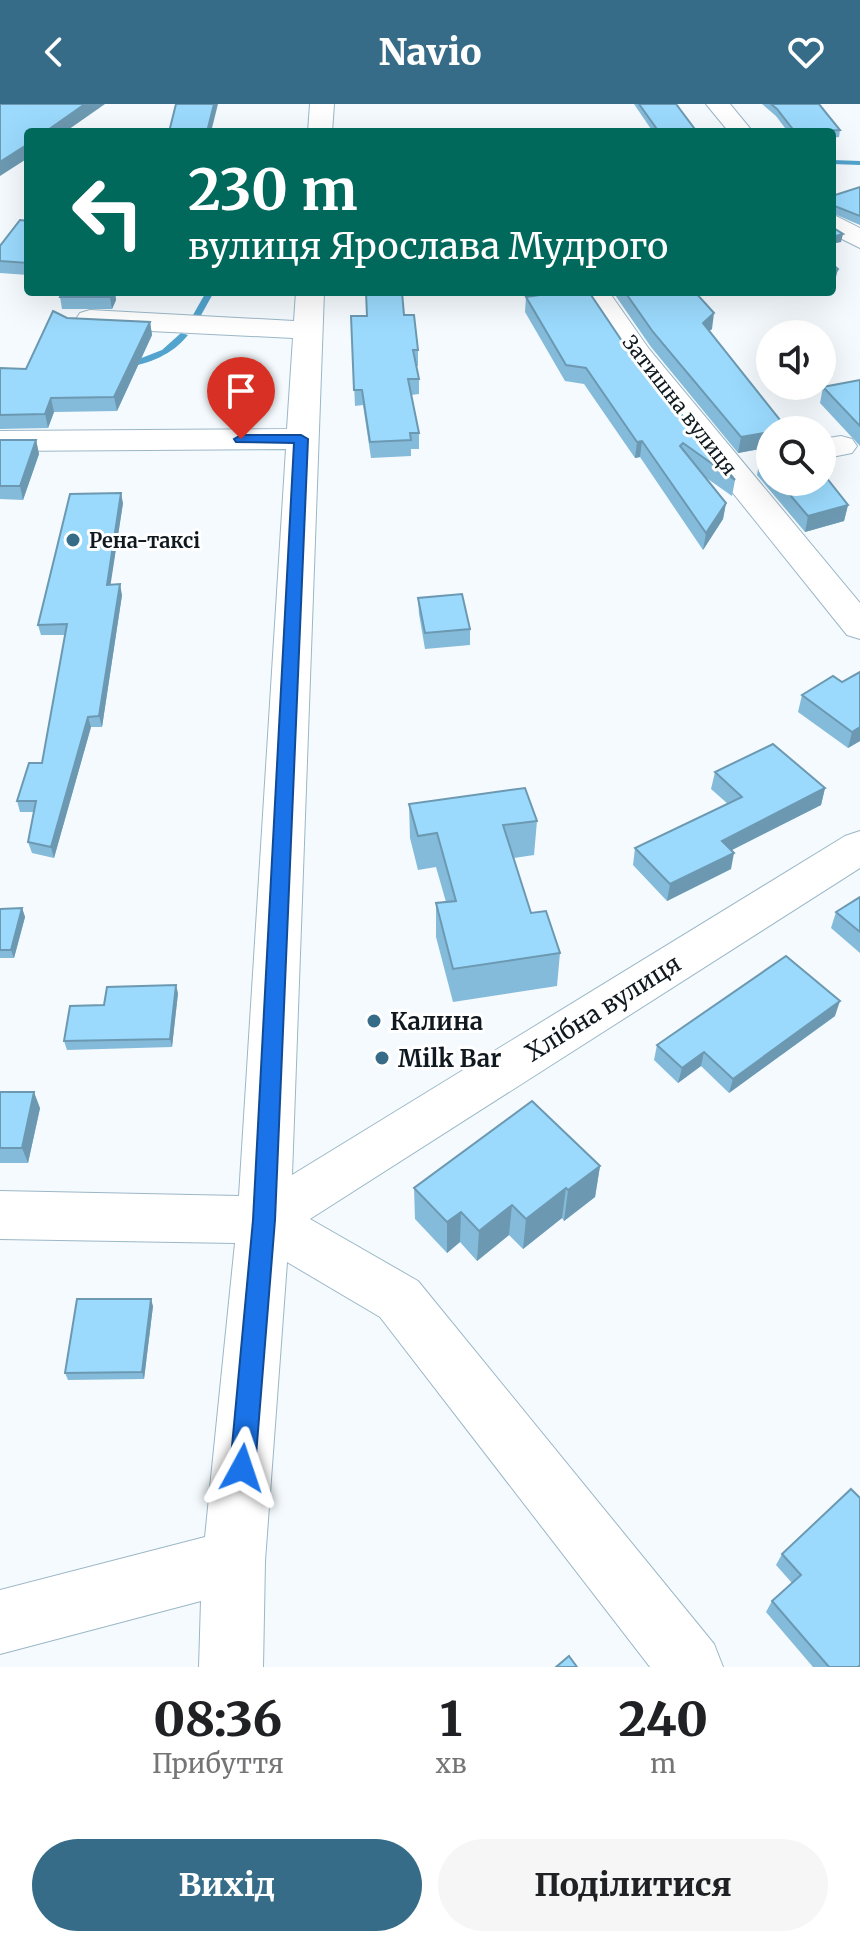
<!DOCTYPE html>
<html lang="uk">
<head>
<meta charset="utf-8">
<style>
  body { margin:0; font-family:Merriweather,serif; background:#f6f6f6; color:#202124; height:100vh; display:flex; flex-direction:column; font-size:30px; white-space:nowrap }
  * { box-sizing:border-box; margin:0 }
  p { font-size:26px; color:#757577 }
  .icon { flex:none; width:44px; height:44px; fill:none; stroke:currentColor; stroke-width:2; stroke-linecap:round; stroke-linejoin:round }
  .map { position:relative; height:1563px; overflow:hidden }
  .details { display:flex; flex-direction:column; background:#fff; flex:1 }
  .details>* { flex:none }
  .banner { position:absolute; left:24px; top:24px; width:812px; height:168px; border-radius:8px; box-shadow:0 8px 32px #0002; background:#00695c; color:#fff; overflow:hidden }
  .controls { position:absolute; left:756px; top:216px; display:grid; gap:16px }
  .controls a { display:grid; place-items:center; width:80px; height:80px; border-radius:50%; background:#fff; box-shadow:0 8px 32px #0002; font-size:40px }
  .pin { position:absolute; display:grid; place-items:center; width:68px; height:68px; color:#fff; margin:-82px -34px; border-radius:50% 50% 50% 0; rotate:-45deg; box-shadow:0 0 8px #0007 }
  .pin .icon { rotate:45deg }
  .me { position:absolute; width:88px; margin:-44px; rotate:5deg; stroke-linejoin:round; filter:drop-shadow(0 0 6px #0008) }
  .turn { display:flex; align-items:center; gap:28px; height:168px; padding:0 32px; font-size:36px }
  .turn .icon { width:104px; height:104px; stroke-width:2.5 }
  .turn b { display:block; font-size:56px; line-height:68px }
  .eta { display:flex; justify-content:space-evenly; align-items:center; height:136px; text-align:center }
  .eta b { font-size:48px; font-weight:800; line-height:56px }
  .button { display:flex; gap:16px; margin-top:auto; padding:16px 32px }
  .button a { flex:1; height:92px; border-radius:48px; background:#366c88; color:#fff; font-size:32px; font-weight:800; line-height:92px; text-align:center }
  .button a+a { background:#f6f6f6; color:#202124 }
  header { display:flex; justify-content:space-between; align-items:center; height:104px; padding:0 32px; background:#366c88; color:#fff; font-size:36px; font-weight:800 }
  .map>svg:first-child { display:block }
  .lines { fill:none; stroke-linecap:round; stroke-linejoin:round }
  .stream { fill:#52a3cd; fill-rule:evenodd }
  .minor-casing { stroke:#9bb7c7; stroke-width:2 }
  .minor { fill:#fff; fill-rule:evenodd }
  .wall { fill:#85bbda }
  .shaded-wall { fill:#6c99b1 }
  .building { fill:#9bdafd; stroke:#6c99b1; stroke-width:2 }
  .route { fill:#1a73e8; stroke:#114b97; stroke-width:2 }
  .poi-dot { fill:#366c88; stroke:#fff; stroke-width:3 }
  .labels { text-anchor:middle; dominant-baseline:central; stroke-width:6; stroke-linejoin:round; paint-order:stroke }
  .far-street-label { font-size:20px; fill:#0f191f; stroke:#fff }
  .far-poi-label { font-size:20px; font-weight:bold; fill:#0f191f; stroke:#fff; text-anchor:start }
  .street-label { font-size:24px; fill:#0f191f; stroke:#fff }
  .poi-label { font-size:24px; font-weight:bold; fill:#0f191f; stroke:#fff; text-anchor:start }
</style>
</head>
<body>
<header><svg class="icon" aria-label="back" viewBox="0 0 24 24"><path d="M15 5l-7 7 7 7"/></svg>Navio<svg class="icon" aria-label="heart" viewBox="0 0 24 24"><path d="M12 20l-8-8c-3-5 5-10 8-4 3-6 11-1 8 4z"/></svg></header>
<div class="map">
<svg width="860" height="1563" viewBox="0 0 860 1563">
  <rect width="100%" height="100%" fill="#f4fafd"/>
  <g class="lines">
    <!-- stream -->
    <g class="stream">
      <polygon points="832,56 860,57 860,61 832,60"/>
      <polygon points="206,188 214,188 200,213 194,213 193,211"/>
      <path d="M181,229L188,231C172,251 150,259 125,264L121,262L162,246Z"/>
    </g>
    <defs>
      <g id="minor">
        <polygon points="310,0 334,0 332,28 308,28"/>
        <polygon points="706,0 730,0 753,28 729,28"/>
        <polygon points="832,110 860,124 860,144 832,130"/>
        <polygon points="296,188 324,188 292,1071 845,732 860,727 860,764 310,1115 418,1177 714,1540 723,1563 650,1563 380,1213 287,1158 265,1457 263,1563 199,1563 201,1497 0,1550 0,1486 205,1433 235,1139 0,1135 0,1087 239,1092 286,345 0,347 0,327 287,325 293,234 90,224 80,221 76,215 80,209 90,206 294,217"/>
        <polygon points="581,188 609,188 649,245 860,499 860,535 847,531 627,257"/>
        <polygon points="841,332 852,335 857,342 852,349 822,355 822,335"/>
      </g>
    </defs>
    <!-- minor casing -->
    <use href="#minor" class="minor-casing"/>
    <!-- minor -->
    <use href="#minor" class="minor"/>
  </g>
  <!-- wall -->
  <g class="wall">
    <polygon points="634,0 676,0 697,28 653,28"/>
    <polygon points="762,0 819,0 840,26 839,33 832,34 832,28 788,28 776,12"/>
    <polygon points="860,83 860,121 832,109 832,92"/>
    <polygon points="28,117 28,171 0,169 0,142"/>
    <polygon points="62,188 115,188 116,196 112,205 62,205 60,193"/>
    <polygon points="527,188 589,188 626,243 735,376 732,392 705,373 726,399 723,415 703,446 640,353 635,354 584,280 565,277 525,208 526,193 530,192"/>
    <polygon points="613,188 695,188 712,225 709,227 770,326 770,343 738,349 651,243"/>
    <polygon points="404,211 418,246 418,262 416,262 419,275 419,290 411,291 419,329 419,345 411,345 411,352 371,354 363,301 355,302 351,212"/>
    <polygon points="67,214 150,218 152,231 117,307 54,308 48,324 0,325 0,264 26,265"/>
    <polygon points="860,276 860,342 820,299 823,283"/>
    <polygon points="0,336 36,336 39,350 23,396 0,395"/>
    <polygon points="770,352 770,378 822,378 848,401 844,417 805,428 757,371 760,355"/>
    <polygon points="123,399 110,481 122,491 102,623 91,623 54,754 32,749 28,738 34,708 20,708 17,697 42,659 65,531 41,531 38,521"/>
    <polygon points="418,494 470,525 470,541 425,545 419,510"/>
    <polygon points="833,572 860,637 848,644 798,608 802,591"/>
    <polygon points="715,668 825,684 821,701 732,746 731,765 667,797 633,761 635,744 728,700 711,685"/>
    <polygon points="409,700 537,717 534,751 514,754 531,809 560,849 557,882 453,898 436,833 436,799 446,798 436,763 418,766 410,734"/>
    <polygon points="860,793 860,849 831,824 836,808"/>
    <polygon points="22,804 25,813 14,854 0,854 0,805"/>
    <polygon points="178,889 172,943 67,946 64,937 104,901"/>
    <polygon points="835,912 729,989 701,962 678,979 654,956 657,941"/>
    <polygon points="0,988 40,1004 28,1059 0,1059"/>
    <polygon points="600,1062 595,1093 564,1117 562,1114 523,1145 509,1131 477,1157 460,1138 447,1149 415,1115 414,1084"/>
    <polygon points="153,1202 144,1275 68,1276 65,1269"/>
    <polygon points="851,1385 860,1563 813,1563 766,1508 772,1497 792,1479 776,1461 782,1450"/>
  </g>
  <!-- shaded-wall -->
  <g class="shaded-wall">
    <polygon points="85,0 105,0 65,28 45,28"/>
    <polygon points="214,0 218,0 211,28 207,28"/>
    <polygon points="28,40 28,54 0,72 0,58"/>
    <polygon points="843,130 841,138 832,140 832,133"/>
    <polygon points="838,165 836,173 832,178 832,172"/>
    <polygon points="113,188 115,188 116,196 112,205 110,193"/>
    <polygon points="714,209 712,225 701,234 703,219"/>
    <polygon points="150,218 152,231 117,307 114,293"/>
    <polygon points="51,294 54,308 48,324 45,310"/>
    <polygon points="770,328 770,343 738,349 741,333"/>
    <polygon points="36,336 39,350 23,396 20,382"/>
    <polygon points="642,337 640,353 635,354 637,338"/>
    <polygon points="121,389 123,399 109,491 107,481"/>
    <polygon points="726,399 723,415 703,446 706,429"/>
    <polygon points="848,401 844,417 805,428 808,412"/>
    <polygon points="120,480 122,491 102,623 99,612"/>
    <polygon points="88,613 91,623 54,754 51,743"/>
    <polygon points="860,623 860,637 848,644 852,628"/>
    <polygon points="825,684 821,701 718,753 722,737"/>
    <polygon points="734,749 731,765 667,797 670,780"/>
    <polygon points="22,804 25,813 14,854 11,846"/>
    <polygon points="176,881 178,889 172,943 170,935"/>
    <polygon points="840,897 835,912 729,989 733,975"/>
    <polygon points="704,948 701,962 678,979 682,964"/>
    <polygon points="34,988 40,1004 28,1059 22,1044"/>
    <polygon points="600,1062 595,1093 564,1117 568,1086"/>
    <polygon points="566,1084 562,1114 523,1145 526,1115"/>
    <polygon points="512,1101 509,1131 477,1157 479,1127"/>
    <polygon points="461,1108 460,1138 447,1149 447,1118"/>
    <polygon points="151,1195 153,1202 144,1275 142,1268"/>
  </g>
  <!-- building -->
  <g class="building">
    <polygon points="0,0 85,0 45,28 28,28 28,40 0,58"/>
    <polygon points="176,0 214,0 207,28 169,28"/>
    <polygon points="639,0 676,0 697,28 659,28"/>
    <polygon points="771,0 819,0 840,26 795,28 777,5"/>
    <polygon points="860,83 860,112 832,101 832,92"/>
    <polygon points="20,116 28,117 28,159 0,157 0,142"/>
    <polygon points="832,123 843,130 832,133"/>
    <polygon points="832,160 838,165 832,172"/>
    <polygon points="62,188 113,188 110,193 60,193"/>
    <polygon points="366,188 402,188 404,211 414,211 418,246 413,246 419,275 408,275 419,329 410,329 411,336 370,338 362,286 354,286 351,212 367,212"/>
    <polygon points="538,188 589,188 626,243 735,376 683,339 680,342 726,399 706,429 642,337 637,338 586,264 566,261 526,193 540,191"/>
    <polygon points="625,188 695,188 714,209 703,219 788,326 770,326 770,328 741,333 653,228"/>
    <polygon points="53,207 67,214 150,218 114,293 51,294 45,310 0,311 0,264 26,265"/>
    <polygon points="860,276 860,322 823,283"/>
    <polygon points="0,336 36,336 20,382 0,382"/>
    <polygon points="770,352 770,367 760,355"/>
    <polygon points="822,368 848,401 808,412 779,378 822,378"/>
    <polygon points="121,389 107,481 120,480 99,612 88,613 51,743 28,738 36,697 17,697 29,659 42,659 67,520 38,521 70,390"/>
    <polygon points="462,490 470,525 425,529 418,494"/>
    <polygon points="860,568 860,623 852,628 802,591 833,572 842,578"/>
    <polygon points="773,640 825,684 722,737 734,749 670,780 635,744 742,693 715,668"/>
    <polygon points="525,684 537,717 503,721 531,809 546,807 560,849 453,865 436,799 456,797 437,729 418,732 409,700"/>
    <polygon points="860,793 860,828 836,808"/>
    <polygon points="22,804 11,846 0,846 0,805"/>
    <polygon points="786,852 840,897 733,975 704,948 682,964 657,941"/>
    <polygon points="176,881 170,935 64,937 70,902 104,901 107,883"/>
    <polygon points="0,988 34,988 22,1044 0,1044"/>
    <polygon points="532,997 600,1062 568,1086 566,1084 526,1115 512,1101 479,1127 461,1108 447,1118 414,1084"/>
    <polygon points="77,1195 151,1195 142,1268 65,1269"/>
    <polygon points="851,1385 860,1394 860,1561 858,1563 829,1563 772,1497 801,1471 782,1450"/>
    <polygon points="569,1552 577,1563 556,1563"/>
  </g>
  <!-- route -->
  <polygon class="route" points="241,331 301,331 308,335 275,1116 255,1364 251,1373 242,1376 233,1373 230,1364 253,1116 294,339 236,338 234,335"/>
  <!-- markers -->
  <g class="poi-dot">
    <circle cx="73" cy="436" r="8"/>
    <circle cx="374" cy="917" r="8"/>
    <circle cx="382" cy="954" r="8"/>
  </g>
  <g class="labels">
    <!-- far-street labels -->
    <g class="far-street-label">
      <text transform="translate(680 301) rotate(52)">Затишна вулиця</text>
    </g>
    <!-- far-poi labels -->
    <g class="far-poi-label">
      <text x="89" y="436">Рена-таксі</text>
    </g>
    <!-- street labels -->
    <g class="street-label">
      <text transform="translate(603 904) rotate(-32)">Хлібна вулиця</text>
    </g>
    <!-- poi labels -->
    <g class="poi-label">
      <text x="390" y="917">Калина</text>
      <text x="398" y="954">Milk Bar</text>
    </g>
  </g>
</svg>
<div class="controls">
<a><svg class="icon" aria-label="sound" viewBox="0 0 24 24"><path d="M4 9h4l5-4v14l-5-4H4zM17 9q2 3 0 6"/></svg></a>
<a><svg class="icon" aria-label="search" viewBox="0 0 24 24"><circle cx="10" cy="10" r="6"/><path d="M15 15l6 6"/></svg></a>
</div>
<div class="pin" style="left:241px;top:335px;background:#d93025"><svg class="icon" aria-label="arrive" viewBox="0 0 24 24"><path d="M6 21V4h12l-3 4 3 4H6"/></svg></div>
<svg class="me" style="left:242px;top:1364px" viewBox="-20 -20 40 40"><path d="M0-17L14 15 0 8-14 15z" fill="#1a73e8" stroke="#fff" stroke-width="4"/></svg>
<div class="banner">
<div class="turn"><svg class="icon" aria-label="left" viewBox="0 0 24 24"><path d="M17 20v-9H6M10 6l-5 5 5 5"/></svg><div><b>230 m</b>вулиця Ярослава Мудрого</div></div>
</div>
</div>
<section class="details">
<div class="eta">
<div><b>08:36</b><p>Прибуття</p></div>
<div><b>1</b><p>хв</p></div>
<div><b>240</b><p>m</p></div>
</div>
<div class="button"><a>Вихід</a><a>Поділитися</a></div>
</section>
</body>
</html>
